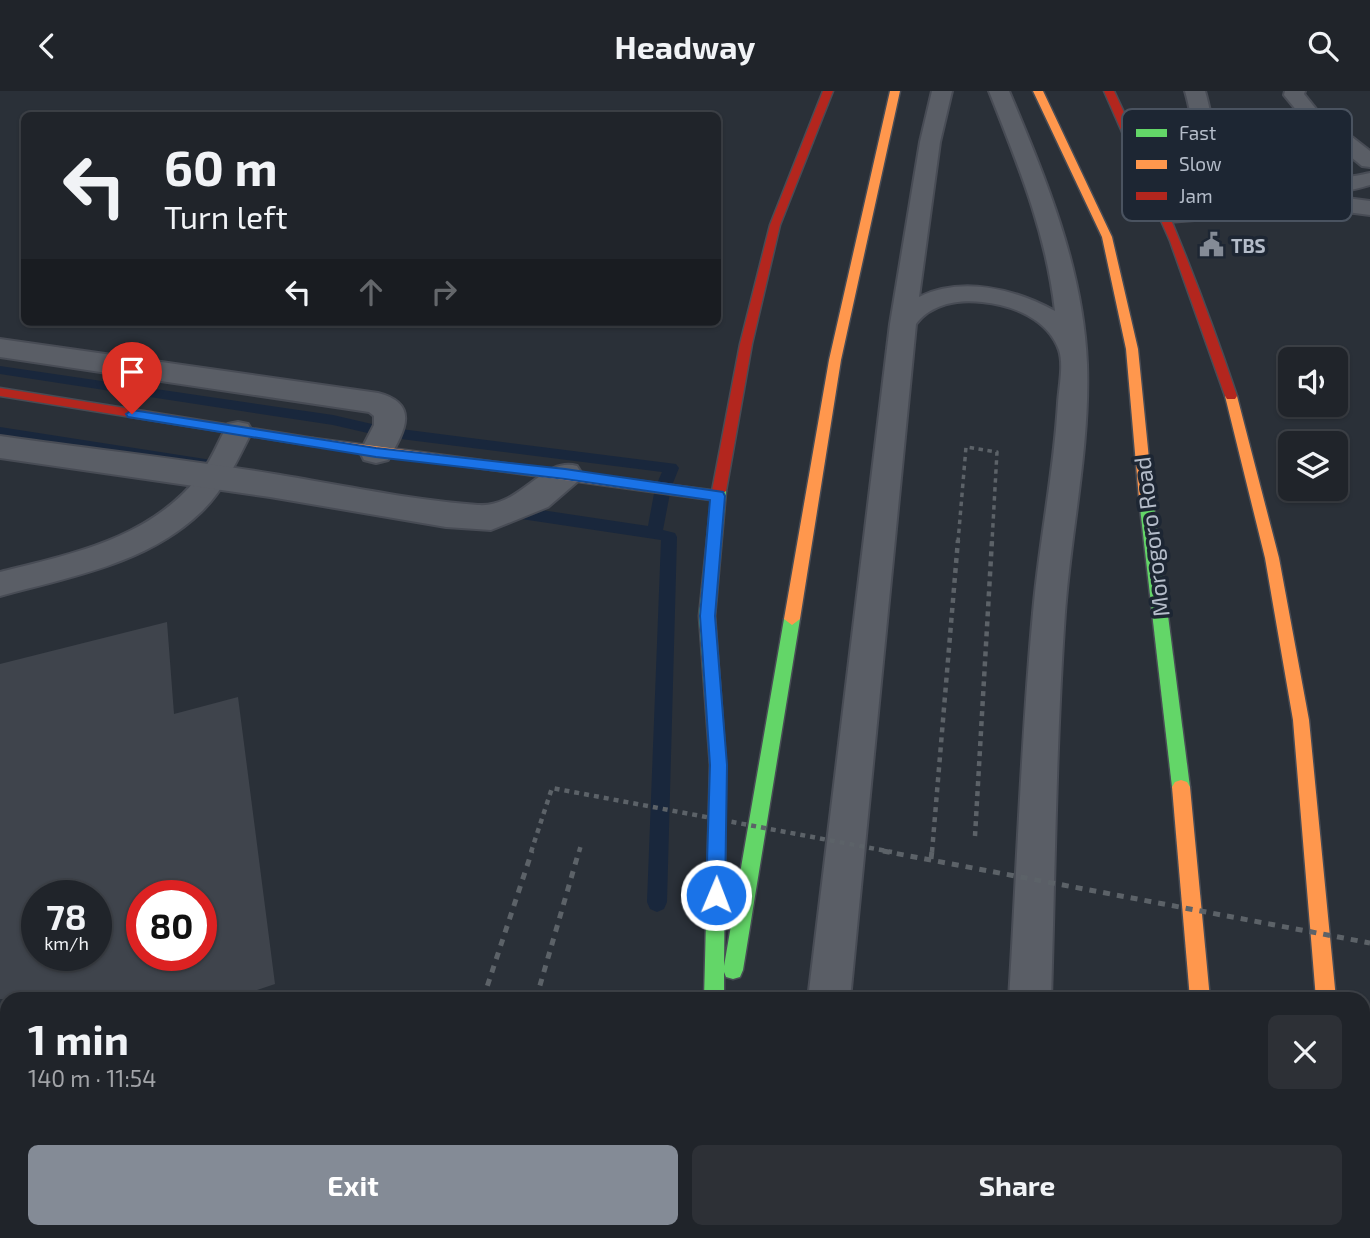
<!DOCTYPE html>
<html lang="en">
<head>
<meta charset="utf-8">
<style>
  body { margin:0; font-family:"Exo 2",sans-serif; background:#2d3036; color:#f1f3f6; height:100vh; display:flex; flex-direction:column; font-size:26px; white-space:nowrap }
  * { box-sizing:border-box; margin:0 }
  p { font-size:23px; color:#a2a4a8 }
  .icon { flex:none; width:38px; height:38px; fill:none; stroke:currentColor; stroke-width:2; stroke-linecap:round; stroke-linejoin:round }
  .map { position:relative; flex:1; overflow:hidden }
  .side { position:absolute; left:0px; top:901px; width:1370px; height:247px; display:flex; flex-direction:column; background:#20242a; border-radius:21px 21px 0 0; box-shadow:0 2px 5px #0004,0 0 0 2px #3d4147 }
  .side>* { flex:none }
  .banner { position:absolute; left:21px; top:21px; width:700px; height:214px; border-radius:10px; box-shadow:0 2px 5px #0004,0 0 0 2px #3d4147; background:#20242a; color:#f1f3f6; overflow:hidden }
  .tools { position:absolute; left:1278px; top:256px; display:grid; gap:14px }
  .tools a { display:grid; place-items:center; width:70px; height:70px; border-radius:10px; background:#20242a; box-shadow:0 2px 5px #0004,0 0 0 2px #3d4147; font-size:35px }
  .speed { position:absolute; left:21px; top:789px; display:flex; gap:14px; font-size:35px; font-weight:700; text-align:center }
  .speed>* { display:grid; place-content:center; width:91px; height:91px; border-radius:50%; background:#20242a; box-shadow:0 2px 5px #0004,0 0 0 2px #3d4147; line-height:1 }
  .speed small { font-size:18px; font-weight:400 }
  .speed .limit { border:10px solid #d22; background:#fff; color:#111 }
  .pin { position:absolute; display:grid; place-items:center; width:60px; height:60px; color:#fff; margin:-72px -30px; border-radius:50% 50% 50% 0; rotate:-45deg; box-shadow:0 0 7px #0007 }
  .pin .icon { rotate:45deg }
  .me { position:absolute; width:77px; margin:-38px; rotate:1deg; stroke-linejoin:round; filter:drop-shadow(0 0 5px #0008) }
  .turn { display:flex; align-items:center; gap:24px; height:147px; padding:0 28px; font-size:32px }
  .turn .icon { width:91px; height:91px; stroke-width:2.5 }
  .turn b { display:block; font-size:49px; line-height:60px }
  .lanes { display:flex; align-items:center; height:66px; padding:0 28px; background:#0003; justify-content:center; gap:35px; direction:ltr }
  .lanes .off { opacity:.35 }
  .round { display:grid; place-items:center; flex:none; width:74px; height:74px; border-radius:10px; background:#2d3036 }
  .head { display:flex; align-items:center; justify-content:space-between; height:119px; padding:0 28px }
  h1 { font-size:42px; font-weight:700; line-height:52px }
  .action { display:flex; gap:14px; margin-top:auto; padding:14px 28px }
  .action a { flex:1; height:80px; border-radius:10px; background:#848b96; color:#fff; font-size:28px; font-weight:700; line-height:80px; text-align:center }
  .action a+a { background:#2d3036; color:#f1f3f6 }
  header { display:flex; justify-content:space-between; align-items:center; height:91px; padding:0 28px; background:#20242a; font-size:32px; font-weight:700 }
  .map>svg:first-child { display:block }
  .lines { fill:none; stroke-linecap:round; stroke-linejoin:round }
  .stream { fill:#19273c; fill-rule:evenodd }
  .building { fill:#3f444c; fill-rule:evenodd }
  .lane-casing { stroke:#484c55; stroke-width:4 }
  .street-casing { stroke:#484c55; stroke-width:4 }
  .fast-casing { stroke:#484c55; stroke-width:3 }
  .slow-casing { stroke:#484c55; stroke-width:3 }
  .jam-casing { stroke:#484c55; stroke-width:3 }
  .path-far2 { stroke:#5c6268; stroke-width:3.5; stroke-dasharray:4.5 4.5; stroke-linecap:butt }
  .path-far1 { stroke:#5c6268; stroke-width:4.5; stroke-dasharray:5 5; stroke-linecap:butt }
  .path { stroke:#5c6268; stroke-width:5; stroke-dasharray:7 7; stroke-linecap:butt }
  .lane { fill:#5a5e66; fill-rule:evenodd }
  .street { fill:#5a5e66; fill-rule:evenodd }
  .fast { fill:#63d668; fill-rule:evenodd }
  .slow { fill:#ff974d; fill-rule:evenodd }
  .jam { fill:#b3261e; fill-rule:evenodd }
  .path-bridge-far1 { stroke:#5c6268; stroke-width:4.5; stroke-dasharray:5 5; stroke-linecap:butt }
  .path-bridge { stroke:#5c6268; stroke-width:5; stroke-dasharray:7 7; stroke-linecap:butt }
  .route { fill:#1a73e8; stroke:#114b97; stroke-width:2 }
  .labels { text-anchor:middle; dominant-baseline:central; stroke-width:7; stroke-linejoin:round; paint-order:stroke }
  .far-poi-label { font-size:19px; font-weight:bold; fill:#b4bcc9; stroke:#1d2633; text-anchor:start }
  .street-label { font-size:23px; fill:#b4bcc9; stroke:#1d2633 }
  .key { fill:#1d2633; stroke:#4a5360; stroke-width:2 }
  .key-label { font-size:19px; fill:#b4bcc9 }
</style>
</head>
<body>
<header><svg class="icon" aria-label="back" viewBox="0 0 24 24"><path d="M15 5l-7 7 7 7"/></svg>Headway<svg class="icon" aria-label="search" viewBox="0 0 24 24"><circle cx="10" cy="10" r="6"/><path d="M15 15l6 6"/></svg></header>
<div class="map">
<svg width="1370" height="1147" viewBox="0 0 1370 1147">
  <rect width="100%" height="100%" fill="#2a3038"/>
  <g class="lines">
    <!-- stream -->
    <g class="stream">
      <polygon points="0,275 333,324 385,336 676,373 679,377 671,397 663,439 675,442 677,446 667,811 664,818 657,821 650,818 647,811 661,449 508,426 500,420 508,414 648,435 655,397 662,381 385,346 333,334 0,283"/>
      <polygon points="0,336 218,370 226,375 218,380 0,346"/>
    </g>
  </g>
  <!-- building -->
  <path class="building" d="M167,531L174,623L238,606L275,893L230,908H0V573ZM37,805H96V864H37ZM142,805H201V864H142Z"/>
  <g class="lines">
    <defs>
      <g id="lane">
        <path d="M932,0H952L940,51L919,206C962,185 1015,198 1055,220C1046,140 1018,74 989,0H1009C1046,88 1083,176 1087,273C1090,356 1071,439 1065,521C1056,650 1055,779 1051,908H1009C1017,780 1021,650 1033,522C1039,452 1054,382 1058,312C1059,296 1064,274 1059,259C1048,228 1013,214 982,211C958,208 931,213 916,233L850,908H808L890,233L920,51Z"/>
        <path d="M1185,0H1205C1210,16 1212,37 1221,52C1238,77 1309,86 1338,86C1349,87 1359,84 1370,82V94C1360,97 1349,100 1338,100C1304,99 1229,88 1206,61C1193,45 1191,20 1185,0Z"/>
        <polygon points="1285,0 1305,0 1304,3 1316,18 1370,60 1370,76 1362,75 1302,26 1284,4"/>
        <polygon points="1331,105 1370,110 1370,124 1331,119 1168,131 1160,129 1157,124 1160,119 1168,117"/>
        <path d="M238,331L248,333L252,340C238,368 224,399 201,421C147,473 69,486 0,505V481C75,462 153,447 202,381C213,366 219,349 228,333Z"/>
        <polygon points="774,1141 820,1141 819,1147 773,1147"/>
        <rect x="1002" y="1141" width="46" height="6"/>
      </g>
      <g id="street">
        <path d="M0,248L378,302C421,313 404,341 388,369L376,372L364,369L360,361L374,334V325L369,321L0,266Z"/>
        <path d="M0,345C91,358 183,368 274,383C341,394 410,409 478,414C521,417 543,365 577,375L582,383L577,391L548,416L491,439L446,436L270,406L0,367Z"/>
      </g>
      <g id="fast">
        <polygon points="719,395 726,400 715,525 726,674 724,875 784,528 792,522 800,528 743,879 740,886 733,888 726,886 724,881 724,908 704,908 710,674 699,525 712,400"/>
        <polygon points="1146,403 1153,408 1190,696 1187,701 1181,703 1175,701 1172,696 1139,408"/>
      </g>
      <g id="slow">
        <polygon points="890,0 900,0 841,269 800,528 792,534 784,528 829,269"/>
        <polygon points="1033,0 1043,0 1112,146 1138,258 1153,408 1146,413 1139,408 1126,258 1102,146"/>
        <polygon points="1231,301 1237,305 1279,467 1309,629 1336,908 1316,908 1293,629 1265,467 1225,305"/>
        <polygon points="313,347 718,400 725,405 718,410 308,354 308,348"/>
        <polygon points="1181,689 1187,691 1190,696 1210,908 1190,908 1172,696 1175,691"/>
        <polygon points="675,1141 697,1141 696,1147 674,1147"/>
        <rect x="1210" y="1141" width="22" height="6"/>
      </g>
      <g id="jam">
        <polygon points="823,0 833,0 780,134 752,253 726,400 719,405 712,400 740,253 770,134"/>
        <path d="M1104,0H1114C1161,99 1202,201 1237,305L1235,308H1227L1225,305L1170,150Z"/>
        <polygon points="0,297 313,347 320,351 313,355 0,305"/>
        <rect x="1335" y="1141" width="22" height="6"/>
      </g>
    </defs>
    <!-- lane casing -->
    <use href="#lane" class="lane-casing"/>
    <!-- street casing -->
    <use href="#street" class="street-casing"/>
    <!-- fast casing -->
    <use href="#fast" class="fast-casing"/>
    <!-- slow casing -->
    <use href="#slow" class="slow-casing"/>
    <!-- jam casing -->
    <use href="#jam" class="jam-casing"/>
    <!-- path-far2 -->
    <polyline class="path-far2" points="958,451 966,356 997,361 992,451"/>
    <!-- path-far1 -->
    <g class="path-far1">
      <polyline points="975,745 992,449"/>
      <polyline points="579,761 581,754"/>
      <polyline points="932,761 958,449"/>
    </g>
    <!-- path -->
    <g class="path">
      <polyline points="931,768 932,760"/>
      <polyline points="536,908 579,760"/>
      <polyline points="404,1147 406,1141"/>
      <polyline points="465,1147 467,1141"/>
    </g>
    <!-- lane -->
    <use href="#lane" class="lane"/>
    <!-- street -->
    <use href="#street" class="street"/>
    <!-- fast -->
    <use href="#fast" class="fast"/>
    <!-- slow -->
    <use href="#slow" class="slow"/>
    <!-- jam -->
    <use href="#jam" class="jam"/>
    <!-- path-bridge-far1 -->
    <polyline class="path-bridge-far1" points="531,761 552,697 892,761"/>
    <!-- path-bridge -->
    <g class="path-bridge">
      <polyline points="883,760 1370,852"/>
      <polyline points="483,908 532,760"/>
    </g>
  </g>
  <!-- route -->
  <polygon class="route" points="132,319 376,357 565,378 723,401 725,405 715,525 727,674 725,804 722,810 716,813 709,810 706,804 710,674 700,525 710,409 565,388 376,366 128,326 126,323"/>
  <!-- icons -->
  <defs>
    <symbol id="civic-bare" viewBox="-9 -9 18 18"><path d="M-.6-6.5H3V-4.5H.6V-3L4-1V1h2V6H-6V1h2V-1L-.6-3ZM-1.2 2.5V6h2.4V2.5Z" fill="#848b96" stroke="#1d2633" stroke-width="2.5" paint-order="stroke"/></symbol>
  </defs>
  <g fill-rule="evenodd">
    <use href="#civic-bare" x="1194" y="136" width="35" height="35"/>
  </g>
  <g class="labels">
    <!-- far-poi labels -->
    <g class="far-poi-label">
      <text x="1231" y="154">TBS</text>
    </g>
    <!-- street labels -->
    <g class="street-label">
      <text transform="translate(1151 446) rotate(-97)">Morogoro Road</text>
    </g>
  </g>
  <!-- legend -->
  <rect x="1122" y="18" width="230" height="112" rx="10" class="key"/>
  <rect x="1136" y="38" width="31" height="8" fill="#63d668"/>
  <rect x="1136" y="69" width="31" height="9" fill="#ff974d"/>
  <rect x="1136" y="101" width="31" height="8" fill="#b3261e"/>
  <g class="key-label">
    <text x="1179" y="49">Fast</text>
    <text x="1179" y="80">Slow</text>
    <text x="1179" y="112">Jam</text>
  </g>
</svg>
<div class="tools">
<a><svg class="icon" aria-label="sound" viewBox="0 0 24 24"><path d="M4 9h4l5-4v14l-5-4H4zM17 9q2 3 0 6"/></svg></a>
<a><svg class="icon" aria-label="layers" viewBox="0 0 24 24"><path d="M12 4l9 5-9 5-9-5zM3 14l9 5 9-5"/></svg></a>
</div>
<div class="speed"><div>78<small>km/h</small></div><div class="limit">80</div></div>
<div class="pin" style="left:132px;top:323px;background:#d93025"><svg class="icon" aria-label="arrive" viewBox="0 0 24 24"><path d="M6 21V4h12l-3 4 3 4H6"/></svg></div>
<svg class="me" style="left:716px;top:804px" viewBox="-20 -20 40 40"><circle r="17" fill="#1a73e8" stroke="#fff" stroke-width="3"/><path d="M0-11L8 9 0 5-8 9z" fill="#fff"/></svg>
<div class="banner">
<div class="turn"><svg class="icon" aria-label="left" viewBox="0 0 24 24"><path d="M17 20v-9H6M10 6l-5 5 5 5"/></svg><div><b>60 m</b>Turn left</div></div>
<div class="lanes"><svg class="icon" aria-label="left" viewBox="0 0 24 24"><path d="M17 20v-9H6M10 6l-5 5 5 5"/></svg><svg class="icon off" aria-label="ahead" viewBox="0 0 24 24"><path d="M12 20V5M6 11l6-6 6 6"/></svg><svg class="icon off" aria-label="right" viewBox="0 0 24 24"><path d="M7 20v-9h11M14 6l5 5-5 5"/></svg></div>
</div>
<section class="side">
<div class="head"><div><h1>1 min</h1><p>140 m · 11:54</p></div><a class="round"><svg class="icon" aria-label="close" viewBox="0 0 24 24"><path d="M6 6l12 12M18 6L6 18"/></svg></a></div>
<div class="action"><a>Exit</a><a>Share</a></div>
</section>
</div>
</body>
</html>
